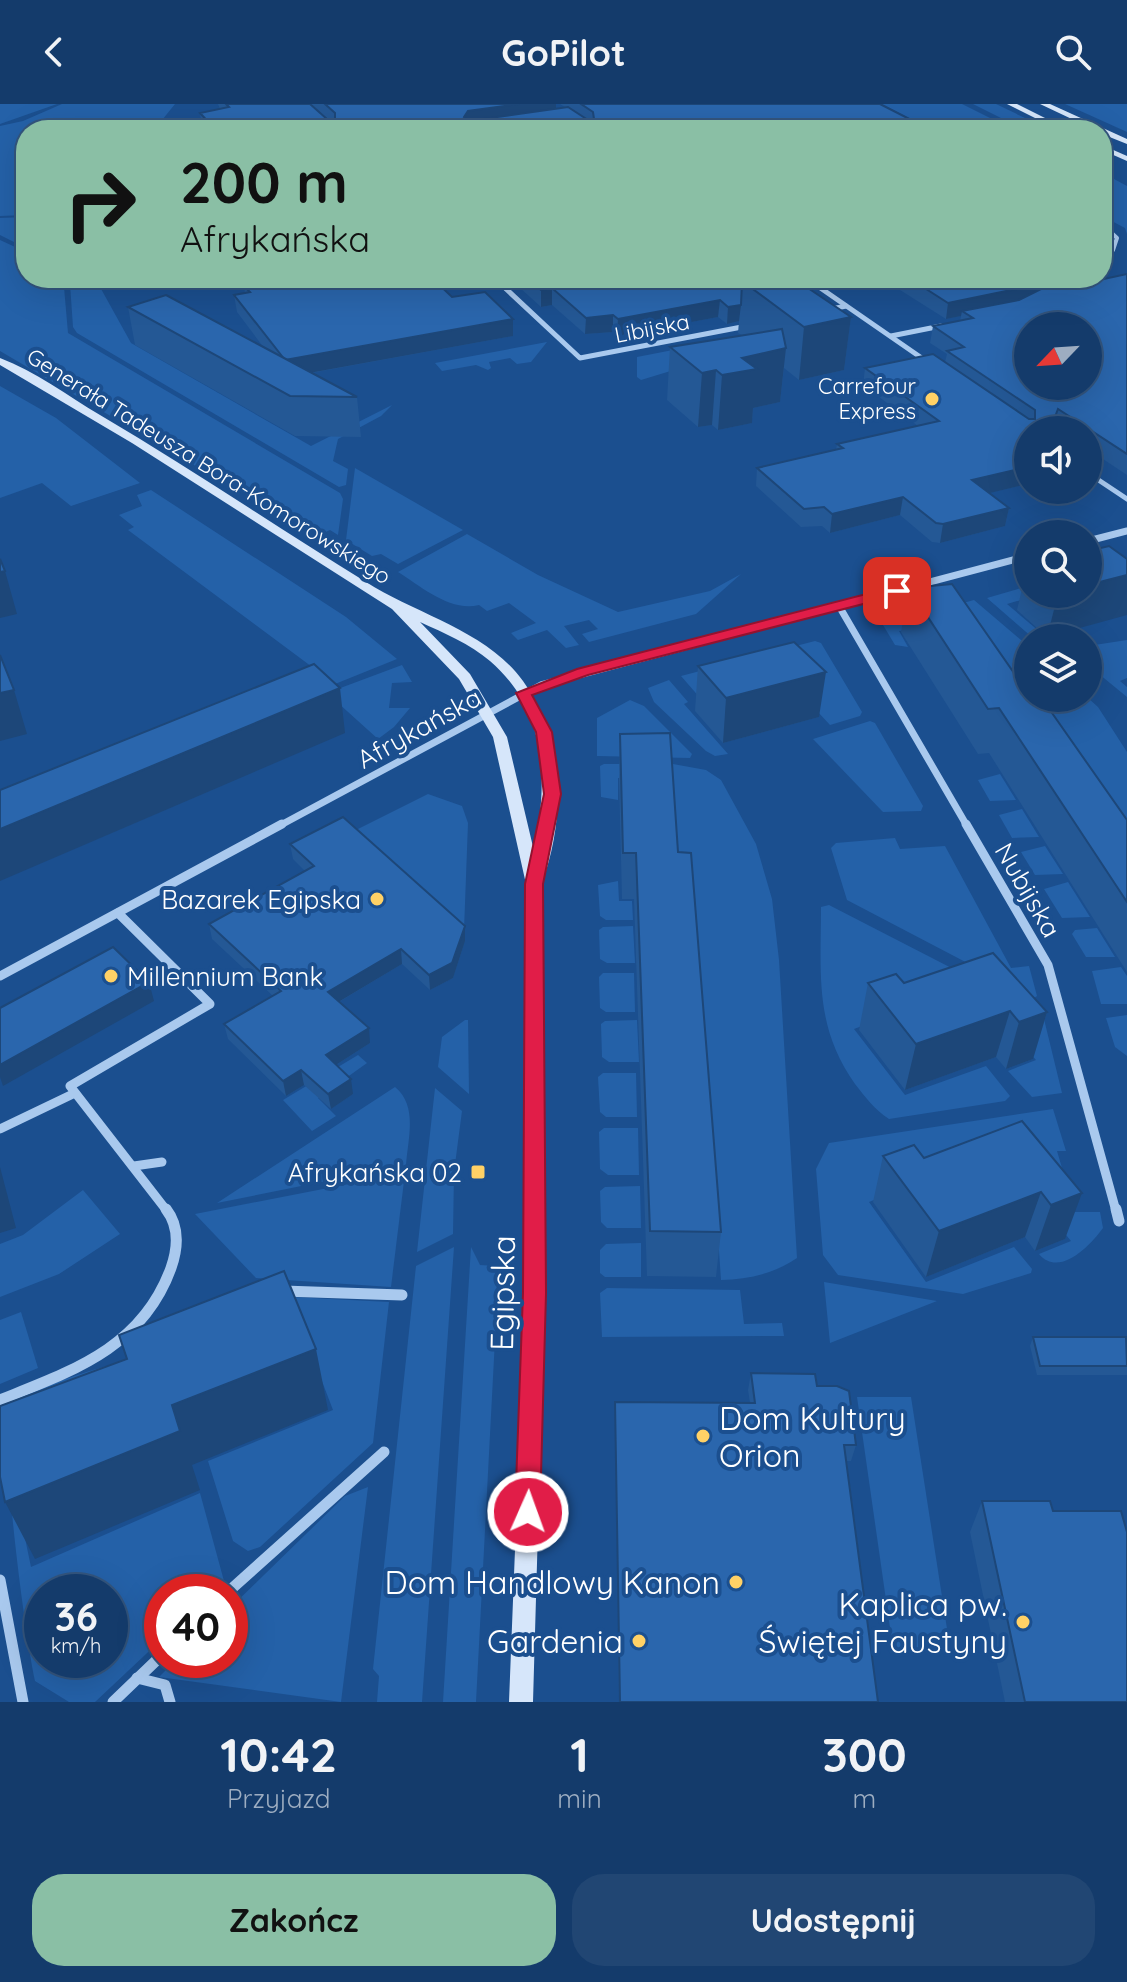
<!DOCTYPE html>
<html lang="pl">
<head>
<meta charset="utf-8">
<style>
  body { margin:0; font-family:Quicksand,sans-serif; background:#214673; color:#f1f3f6; height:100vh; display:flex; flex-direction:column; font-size:30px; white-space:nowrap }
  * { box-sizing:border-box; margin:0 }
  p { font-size:26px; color:#9dadc1 }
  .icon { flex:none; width:44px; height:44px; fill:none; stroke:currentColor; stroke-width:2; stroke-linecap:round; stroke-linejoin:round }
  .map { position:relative; height:1598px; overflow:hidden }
  .details { display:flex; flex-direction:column; background:#143b6b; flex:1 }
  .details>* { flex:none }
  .guide { position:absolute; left:16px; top:16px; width:1096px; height:168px; border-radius:32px; box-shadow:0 8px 32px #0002,0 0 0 2px #33557e; background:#8abfa5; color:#111; overflow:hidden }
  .needle { width:52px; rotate:245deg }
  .fabs { position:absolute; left:1014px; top:208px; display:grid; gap:16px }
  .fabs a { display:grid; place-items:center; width:88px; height:88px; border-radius:50%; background:#143b6b; box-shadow:0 8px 32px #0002,0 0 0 2px #33557e; font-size:40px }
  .speed { position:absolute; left:24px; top:1470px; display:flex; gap:16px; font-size:40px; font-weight:700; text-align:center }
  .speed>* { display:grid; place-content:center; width:104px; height:104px; border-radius:50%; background:#143b6b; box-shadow:0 8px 32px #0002,0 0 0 2px #33557e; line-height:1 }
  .speed small { font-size:20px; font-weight:400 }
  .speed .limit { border:12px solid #d22; background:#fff; color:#111 }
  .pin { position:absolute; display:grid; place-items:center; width:68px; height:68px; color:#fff; margin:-34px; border-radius:16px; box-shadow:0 4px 12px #0006 }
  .me { position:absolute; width:88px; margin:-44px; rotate:2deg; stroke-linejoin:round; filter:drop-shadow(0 0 6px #0008) }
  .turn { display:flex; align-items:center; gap:28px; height:168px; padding:0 32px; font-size:36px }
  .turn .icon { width:104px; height:104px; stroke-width:2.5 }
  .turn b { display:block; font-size:56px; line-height:68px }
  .eta { display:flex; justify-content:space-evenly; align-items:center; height:136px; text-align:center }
  .eta b { font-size:48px; font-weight:700; line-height:56px }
  .button { display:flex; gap:16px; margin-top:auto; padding:16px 32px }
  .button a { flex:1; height:92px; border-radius:32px; background:#8abfa5; color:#111; font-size:32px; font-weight:700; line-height:92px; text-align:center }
  .button a+a { background:#214673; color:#f1f3f6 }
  header { display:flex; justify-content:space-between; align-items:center; height:104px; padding:0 32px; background:#143b6b; font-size:36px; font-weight:700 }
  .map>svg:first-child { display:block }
  .green { fill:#2461a8; fill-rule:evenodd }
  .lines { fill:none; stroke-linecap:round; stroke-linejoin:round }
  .street-far4 { stroke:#a9c9ee; stroke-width:4 }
  .street-far3 { stroke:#a9c9ee; stroke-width:5 }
  .street-far2 { stroke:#a9c9ee; stroke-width:7 }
  .street-far1 { stroke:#a9c9ee; stroke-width:9 }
  .street { stroke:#a9c9ee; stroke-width:11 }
  .secondary { fill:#d6e6fa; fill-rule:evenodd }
  .wall { fill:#245895 }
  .shaded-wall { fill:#1d4779 }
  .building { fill:#2a66ad; stroke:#1d4779; stroke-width:2; fill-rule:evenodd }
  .route { fill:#e11d48; stroke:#92132f; stroke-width:2 }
  .poi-dot { fill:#ffd166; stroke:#1b4f8f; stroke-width:3 }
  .labels { text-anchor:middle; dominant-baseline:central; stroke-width:8; stroke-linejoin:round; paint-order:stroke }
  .far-street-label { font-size:22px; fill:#fff; stroke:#1b4f8f }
  .far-poi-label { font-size:22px; fill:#fff; stroke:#1b4f8f; text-anchor:end }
  .street-label { font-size:26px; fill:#fff; stroke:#1b4f8f }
  .poi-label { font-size:26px; fill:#fff; stroke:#1b4f8f; text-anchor:end }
  .near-street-label { font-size:32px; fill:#fff; stroke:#1b4f8f }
  .near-poi-label { font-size:32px; fill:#fff; stroke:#1b4f8f; text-anchor:end }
</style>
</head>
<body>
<header><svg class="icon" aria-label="back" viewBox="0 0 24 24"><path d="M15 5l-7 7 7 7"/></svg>GoPilot<svg class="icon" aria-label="search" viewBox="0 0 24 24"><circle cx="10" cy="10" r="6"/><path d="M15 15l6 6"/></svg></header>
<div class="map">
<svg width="1127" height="1598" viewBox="0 0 1127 1598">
  <rect width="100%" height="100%" fill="#1b4f8f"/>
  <!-- green -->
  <g class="green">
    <polygon points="0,0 57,0 0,20"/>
    <polygon points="62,0 175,0 154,26 26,26 26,111 0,112 0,22 23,17"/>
    <polygon points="882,0 962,0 1014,26 932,26"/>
    <polygon points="973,0 996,0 1050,26 1025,26"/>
    <polygon points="1065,0 1127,0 1127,28"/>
    <polygon points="1114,75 1127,82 1127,130 1125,124 1102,112 1102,79"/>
    <polygon points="26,113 26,144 0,131 0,114"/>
    <polygon points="0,136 26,148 26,174 56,174 64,183 68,229 340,389 343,395 338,431 330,426 321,430 204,367 0,247"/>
    <polygon points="64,174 95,174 131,239 311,342 392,301 381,312 338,335 333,357 348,365 346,381 339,383 77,229 73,223 70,180"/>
    <polygon points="547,238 531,258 517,260 510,254 489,258 491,264 488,266 476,261 442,267 435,259"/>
    <polygon points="678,245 710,255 641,276 637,273 637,253"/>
    <polygon points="0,282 56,314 140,379 71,402 42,379 0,394"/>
    <polygon points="355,364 463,426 398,460 381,450 372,452 346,436"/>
    <polygon points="151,386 346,513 397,555 335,580 128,426 134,423 119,411 142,402 137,391"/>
    <path d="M467,430L538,471L618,508L710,487L741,470L696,510L589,538L582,530L598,525L589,516L564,522L579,541L566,544L547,526L518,536L511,529L536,519L509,499L487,507L479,501C450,508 422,483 398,468Z"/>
    <polygon points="1028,482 1028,494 1007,500 1047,534 1033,534 987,494"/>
    <polygon points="974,496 1028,542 1028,594 1088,594 1098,603 1127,648 1127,776 945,522 899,527 908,543 895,541 883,521"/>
    <polygon points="1127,536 1127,574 1120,577 1127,583 1127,593 1088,561 1088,542"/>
    <polygon points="815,537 821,539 862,608 860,612 830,621 792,580 701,595 681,572"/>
    <polygon points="402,561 412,578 392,579 389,604 410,604 394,623 378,635 327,589"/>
    <polygon points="669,576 688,598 684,600 728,650 715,652 706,647 654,598 648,584"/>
    <polygon points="630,596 644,602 692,650 690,654 597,652 597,614"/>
    <polygon points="870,617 875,619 923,702 921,707 883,708 813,635"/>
    <path d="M604,660H673L706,666L721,676L756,740L772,795L779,856L797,1154C774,1170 748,1175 721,1176L695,794L680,793L673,674H618V696L601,693L600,662Z"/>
    <polygon points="1000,670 1016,696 990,697 978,676"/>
    <polygon points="428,690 462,702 468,719 464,826 354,727"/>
    <polygon points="1022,705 1039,733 1012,734 999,711"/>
    <polygon points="895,734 900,745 945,742 1011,864 1029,862 1037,892 1034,894 847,796 831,744 836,739"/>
    <polygon points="1045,742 1063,770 1035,771 1021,748"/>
    <polygon points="618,777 619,797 632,797 633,816 606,816 600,812 598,781"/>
    <polygon points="1068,778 1090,813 1062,814 1044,785"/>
    <path d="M829,801L1043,911L1062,989L1032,993L1008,967L1036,956L981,894L886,913L854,925L905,991L986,962L1010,992L1005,997L889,1015C874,1005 866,994 855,980C814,922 821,870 821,803Z"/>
    <polygon points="633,822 635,859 607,859 600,855 599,826 603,823"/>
    <polygon points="1097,824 1115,853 1086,853 1072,830 1075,826"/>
    <polygon points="1121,863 1127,872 1127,900 1101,900 1092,867"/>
    <polygon points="603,869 634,869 635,908 606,908 600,904 599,873"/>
    <polygon points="1127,911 1127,952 1115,943 1106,914"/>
    <polygon points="465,916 468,916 469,990 438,963 442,933"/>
    <polygon points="637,916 639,958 609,958 602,953 601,920 605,917"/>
    <polygon points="358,951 367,959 318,994 336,1012 312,1027 283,996"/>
    <polygon points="603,969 636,969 637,1013 606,1013 600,1008 598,973"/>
    <path d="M395,983C418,1002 408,1034 406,1061L217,1099Z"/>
    <polygon points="435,984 462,1007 454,1068 453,1130 417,1148"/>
    <path d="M1053,1005L1066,1047H1057L1075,1108H1100L1103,1124C1090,1142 1059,1174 1039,1150L1071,1137L1007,1059L903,1084L869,1098L926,1178L1014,1143L1032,1165L1031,1169L963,1190L838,1171L823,1151L816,1065L829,1039Z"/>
    <polygon points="604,1024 638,1024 639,1071 608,1071 600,1065 599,1028"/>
    <polygon points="405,1069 391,1183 256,1174 195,1110"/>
    <polygon points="640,1082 641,1124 607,1124 601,1118 600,1087 605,1083"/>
    <polygon points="83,1086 120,1130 59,1170 0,1193 0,1140 23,1131"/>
    <polygon points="641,1139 641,1173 605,1173 600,1169 600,1146 606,1140"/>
    <polygon points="454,1143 422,1598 377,1598 379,1572 373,1565 416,1162"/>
    <polygon points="471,1143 480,1161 496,1162 497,1197 476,1598 443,1598"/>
    <polygon points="824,1178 937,1197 830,1239"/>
    <polygon points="607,1184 740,1186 744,1220 782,1219 784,1232 602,1233 600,1189"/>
    <polygon points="273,1192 389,1198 373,1339 260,1443 248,1447 233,1437 208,1357 333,1306 302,1225"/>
    <polygon points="21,1208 38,1264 0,1280 0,1216"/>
    <path d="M118,1259L10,1362L31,1463L200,1389L224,1477L212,1488H162V1535L95,1598H69L35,1577C24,1525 0,1339 9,1300C18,1289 100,1263 118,1259ZM42,1488H110V1556H42Z"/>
    <polygon points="857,1293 911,1293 950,1544 893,1545"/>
    <polygon points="368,1383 341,1598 159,1573 176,1556 230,1556 230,1504 345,1392"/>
  </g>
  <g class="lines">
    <!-- street-far4 -->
    <g class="street-far4">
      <polyline points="1102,120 1117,134 1113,146 1102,157"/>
      <polyline points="494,174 506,185"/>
      <polyline points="805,174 822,185"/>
    </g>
    <!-- street-far3 -->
    <g class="street-far3">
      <polyline points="504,183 580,254 747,222"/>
      <polyline points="819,183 926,257"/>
      <polyline points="827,206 846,202"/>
      <polyline points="891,232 941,222"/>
      <polyline points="1088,369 1127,395"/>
    </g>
    <!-- street-far2 -->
    <g class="street-far2">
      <polyline points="1088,437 1127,427"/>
      <polyline points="839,502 967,722"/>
      <polyline points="279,722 541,581 1028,452"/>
    </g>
    <!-- street-far1 -->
    <g class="street-far1">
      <polyline points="966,720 1048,861 1116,1107"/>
      <polyline points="118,809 210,900 70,982 167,1107"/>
      <polyline points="0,872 282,720"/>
      <polyline points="0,1025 75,989"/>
      <polyline points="134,1062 162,1058"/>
    </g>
    <!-- street -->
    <g class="street">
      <polyline points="1116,1105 1119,1117"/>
      <polyline points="283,1187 402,1191"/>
      <path d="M0,1296C72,1267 142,1244 171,1164C178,1144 180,1123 166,1105"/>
      <polyline points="0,1476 23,1598"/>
      <polyline points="228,1488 384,1348"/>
      <polyline points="137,1574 165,1581 170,1598"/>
      <polyline points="113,1598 162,1551"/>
    </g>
    <!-- secondary -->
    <g class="secondary">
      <polygon points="1007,0 1017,0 1069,26 1059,26"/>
      <polygon points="1040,0 1050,0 1127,35 1127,40 1102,30 1102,26 1095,26"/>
      <polygon points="1102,41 1127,52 1127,57 1102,46"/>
      <path d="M0,254C35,267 68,292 100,311C190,364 277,423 366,478C416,510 487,527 523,577C565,636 566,712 542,779L544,1217L533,1598H509L524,1217L526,780L493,633L459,575L392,505L132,339L0,261ZM420,518C444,529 470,540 490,557C548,607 548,679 534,747L507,633L470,570Z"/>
    </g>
  </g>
  <!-- wall -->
  <g class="wall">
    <polygon points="218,0 310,0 328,16 311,0 556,0 556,5 565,3 560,0 880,0 931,26 204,26 202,23 200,9 220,5"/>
    <polygon points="1127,170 1127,371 1088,345 1088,326 1059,326 1054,322 1052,326 1028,326 1028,380 989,389 1009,404 1005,422 940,439 932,438 900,411 830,429 822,422 801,423 756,382 757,364 836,346 837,340 918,322 863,281 865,264 945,258 947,250 930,239 933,222 960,217 961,212 946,215 881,174 1102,174 1104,175"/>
    <polygon points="509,174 803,174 803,181 851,213 844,266 799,276 784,264 780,298 753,304 752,319 718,326 712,321 698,323 667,296 670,243 742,231 738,229 739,217 727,220 718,213 617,232 613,228 585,230 552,201 541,203"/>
    <polygon points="244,182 452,193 513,215 513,232 311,269 357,293 361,333 295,332 135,241 128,203 264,244 237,208 234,191 245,189"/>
    <polygon points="1027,463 1028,463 1028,490 1088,490 1047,533 1017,506"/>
    <polygon points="909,484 1127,716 1127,868 989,649 978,650 901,528"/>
    <polygon points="698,562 819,613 723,639 695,607"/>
    <polygon points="620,630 678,748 721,1128 716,1173 647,1172 634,795 622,795 619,675"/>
    <polygon points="290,740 465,837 453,874 430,886 402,860 339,898 370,939 336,961 353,990 331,1005 304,981 286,992 228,935 224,920 273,892 212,835 209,820 305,767 293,755"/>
    <polygon points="868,879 904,879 1047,908 1033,955 1006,965 996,953 905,986 859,926"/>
    <polygon points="1022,1017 1065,1135 1035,1147 1025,1133 926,1173 873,1098 883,1052 924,1054"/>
    <polygon points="1033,1233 1127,1236 1127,1271 1037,1271 1030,1242"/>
    <polygon points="751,1269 817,1282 856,1341 851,1357 847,1357 878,1598 619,1598 615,1298 750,1299 748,1286"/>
    <polygon points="982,1397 1053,1407 1127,1598 1005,1598 970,1428"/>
  </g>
  <!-- shaded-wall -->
  <g class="shaded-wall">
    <polygon points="519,0 556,0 556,9 468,21 464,13 468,7"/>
    <polygon points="1041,174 1071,174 1012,202 962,207 961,212 946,215 948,199"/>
    <polygon points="552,184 552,201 541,203 541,186"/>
    <polygon points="720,196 718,213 617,232 618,215"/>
    <polygon points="741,201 739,217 727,220 728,203"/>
    <polygon points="613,211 613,228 585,230 586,214"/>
    <polygon points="851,213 844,266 799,276 804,223"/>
    <polygon points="513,215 513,232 287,273 285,256"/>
    <polygon points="786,244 780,298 753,304 752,319 718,326 722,271 742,254"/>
    <polygon points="716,266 712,321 698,323 702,269"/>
    <polygon points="1028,363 1028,380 969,394 972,376"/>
    <polygon points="903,393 900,411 830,429 832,410"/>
    <polygon points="1009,404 1005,422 940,439 943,420"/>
    <polygon points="5,467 17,510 0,514 0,468"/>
    <polygon points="1127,471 1127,511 1047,533 1058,490 1088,490 1088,481"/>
    <polygon points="826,568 819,613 723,639 726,594"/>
    <polygon points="340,584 345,629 0,777 0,725"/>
    <polygon points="14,586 27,630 0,637 0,589"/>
    <polygon points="465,822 465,837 453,874 430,886 429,871"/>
    <polygon points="401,845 402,860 330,903 328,888"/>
    <polygon points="149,878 154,897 3,982 0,973 0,961"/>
    <polygon points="1010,907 996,953 905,986 916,940"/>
    <polygon points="1047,908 1033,955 1006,965 1019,918"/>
    <polygon points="369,924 370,939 328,966 326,951"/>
    <polygon points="301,966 304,981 286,992 283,977"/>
    <polygon points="351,975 353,990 331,1005 328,990"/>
    <polygon points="0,1063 16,1124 0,1129"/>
    <polygon points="1041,1088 1025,1133 926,1173 939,1127"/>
    <polygon points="1082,1089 1065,1135 1035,1147 1051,1101"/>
    <polygon points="316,1245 328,1306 192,1361 200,1386 35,1455 5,1398 172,1301"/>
  </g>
  <!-- building -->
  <g class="building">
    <polygon points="226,0 310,0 328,16 335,15 335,9 325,0 519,0 468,7 464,13 469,17 568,3 588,16 594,15 593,8 581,0 880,0 931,26 203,26 214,24 200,9 229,3"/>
    <path d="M1127,170V350L1058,305L1050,326H1028V363L972,376L1009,404L943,420L936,419L903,393L832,410L824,403L804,405L757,364L843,344L837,340L939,317L865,264L933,250L1029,315H1035V306L947,247L964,243L933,222L973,214L962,207L1019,196L1063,174H1102L1104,175ZM1028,222H1088V282H1028Z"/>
    <polygon points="292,174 432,174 452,193 485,188 513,215 285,256 234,191 250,188 244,182"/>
    <polygon points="527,174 760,174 742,177 741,201 728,203 720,196 618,215 613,211 586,214 552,184 541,186"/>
    <polygon points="760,174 793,174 851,213 804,223 742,177"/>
    <polygon points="909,174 1041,174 1016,185 948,199"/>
    <polygon points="166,191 357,293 290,292 128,203"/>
    <polygon points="782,225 786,244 742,254 757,265 722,271 716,266 702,269 670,243"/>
    <polygon points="1109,442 1127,455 1127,471 1088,481 1088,447"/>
    <polygon points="0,455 5,467 0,468"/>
    <polygon points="952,480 1028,589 1028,594 1031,594 1035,600 1045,599 1127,716 1127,798 999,604 988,605 909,484"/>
    <polygon points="794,538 826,568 726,594 698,562"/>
    <polygon points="0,551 14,586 0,589"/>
    <polygon points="314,560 340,584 0,725 0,686"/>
    <polygon points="670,629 678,748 691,749 721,1128 650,1127 636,749 623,749 620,630"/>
    <polygon points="343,713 465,822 452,859 429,871 401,845 328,888 369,924 326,951 351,975 328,990 301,966 283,977 224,920 281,887 209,820 314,762 290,740"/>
    <polygon points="113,843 149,878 0,961 0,904"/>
    <polygon points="993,849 1047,908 1019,918 1010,907 916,940 868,879 896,870 904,879"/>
    <polygon points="1022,1017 1082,1089 1051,1101 1041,1088 939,1127 883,1052 914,1041 924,1054"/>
    <polygon points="284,1167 316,1245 172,1301 180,1327 5,1398 0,1373 0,1302 127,1255 119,1231"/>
    <polygon points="1033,1233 1126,1233 1127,1262 1040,1262"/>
    <polygon points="751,1269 815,1270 817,1282 837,1282 849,1287 856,1341 844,1341 878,1598 620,1598 615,1298 755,1299"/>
    <polygon points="982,1397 1050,1397 1053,1407 1121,1407 1127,1428 1127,1598 1025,1598"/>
  </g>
  <!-- route -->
  <polygon class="route" points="897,482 905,487 902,490 588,571 532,591 552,628 561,690 543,780 546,1189 540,1408 537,1416 528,1420 518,1416 515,1408 523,1189 525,780 544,690 536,628 516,589 577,565"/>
  <!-- markers -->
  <g class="poi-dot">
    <circle cx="932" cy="295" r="8"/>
    <circle cx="377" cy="795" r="8"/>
    <circle cx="111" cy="872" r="8"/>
    <rect x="470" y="1060" width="16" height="16" rx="4"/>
    <circle cx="703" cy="1332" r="8"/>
    <circle cx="736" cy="1478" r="8"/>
    <circle cx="1023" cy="1518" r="8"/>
    <circle cx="639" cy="1537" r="8"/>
  </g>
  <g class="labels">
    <!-- far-street labels -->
    <g class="far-street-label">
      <text transform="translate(652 224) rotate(-11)">Libijska</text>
      <text transform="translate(209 362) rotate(32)">Generała Tadeusza Bora-Komorowskiego</text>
    </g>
    <!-- far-poi labels -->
    <g class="far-poi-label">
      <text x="916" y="282">Carrefour<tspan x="916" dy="25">Express</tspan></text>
    </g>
    <!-- street labels -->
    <g class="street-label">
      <text transform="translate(419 624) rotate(-29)">Afrykańska</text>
      <text transform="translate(1028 786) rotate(60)">Nubijska</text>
    </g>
    <!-- poi labels -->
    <g class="poi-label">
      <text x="361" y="795">Bazarek Egipska</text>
      <text x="127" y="872" text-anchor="start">Millennium Bank</text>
      <text x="462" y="1068">Afrykańska 02</text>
    </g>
    <!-- near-street labels -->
    <g class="near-street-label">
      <text transform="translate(502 1189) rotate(-89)">Egipska</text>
    </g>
    <!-- near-poi labels -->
    <g class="near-poi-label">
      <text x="719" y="1314" text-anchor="start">Dom Kultury<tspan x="719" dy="37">Orion</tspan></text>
      <text x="720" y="1478">Dom Handlowy Kanon</text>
      <text x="1007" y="1500">Kaplica pw.<tspan x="1007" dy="37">Świętej Faustyny</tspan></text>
      <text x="623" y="1537">Gardenia</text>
    </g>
  </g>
</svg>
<div class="fabs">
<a><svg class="needle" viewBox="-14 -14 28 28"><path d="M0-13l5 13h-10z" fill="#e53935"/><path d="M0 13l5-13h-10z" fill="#9dadc1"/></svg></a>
<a><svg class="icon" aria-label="sound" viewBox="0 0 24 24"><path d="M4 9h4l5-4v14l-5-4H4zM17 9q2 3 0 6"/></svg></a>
<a><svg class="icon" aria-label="search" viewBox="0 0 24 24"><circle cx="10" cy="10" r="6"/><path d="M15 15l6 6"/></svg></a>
<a><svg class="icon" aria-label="layers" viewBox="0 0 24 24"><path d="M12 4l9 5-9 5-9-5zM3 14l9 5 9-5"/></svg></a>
</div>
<div class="speed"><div>36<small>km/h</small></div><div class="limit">40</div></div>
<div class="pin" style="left:897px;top:487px;background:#d93025"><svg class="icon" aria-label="arrive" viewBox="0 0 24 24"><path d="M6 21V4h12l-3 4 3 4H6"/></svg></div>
<svg class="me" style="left:528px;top:1408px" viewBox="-20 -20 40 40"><circle r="17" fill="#e11d48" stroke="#fff" stroke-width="3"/><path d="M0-11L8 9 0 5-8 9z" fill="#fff"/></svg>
<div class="guide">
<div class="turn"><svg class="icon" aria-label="right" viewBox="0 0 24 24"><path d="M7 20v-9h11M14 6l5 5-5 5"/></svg><div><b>200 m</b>Afrykańska</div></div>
</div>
</div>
<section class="details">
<div class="eta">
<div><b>10:42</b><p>Przyjazd</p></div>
<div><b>1</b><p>min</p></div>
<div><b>300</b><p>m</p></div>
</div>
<div class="button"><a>Zakończ</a><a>Udostępnij</a></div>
</section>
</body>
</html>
